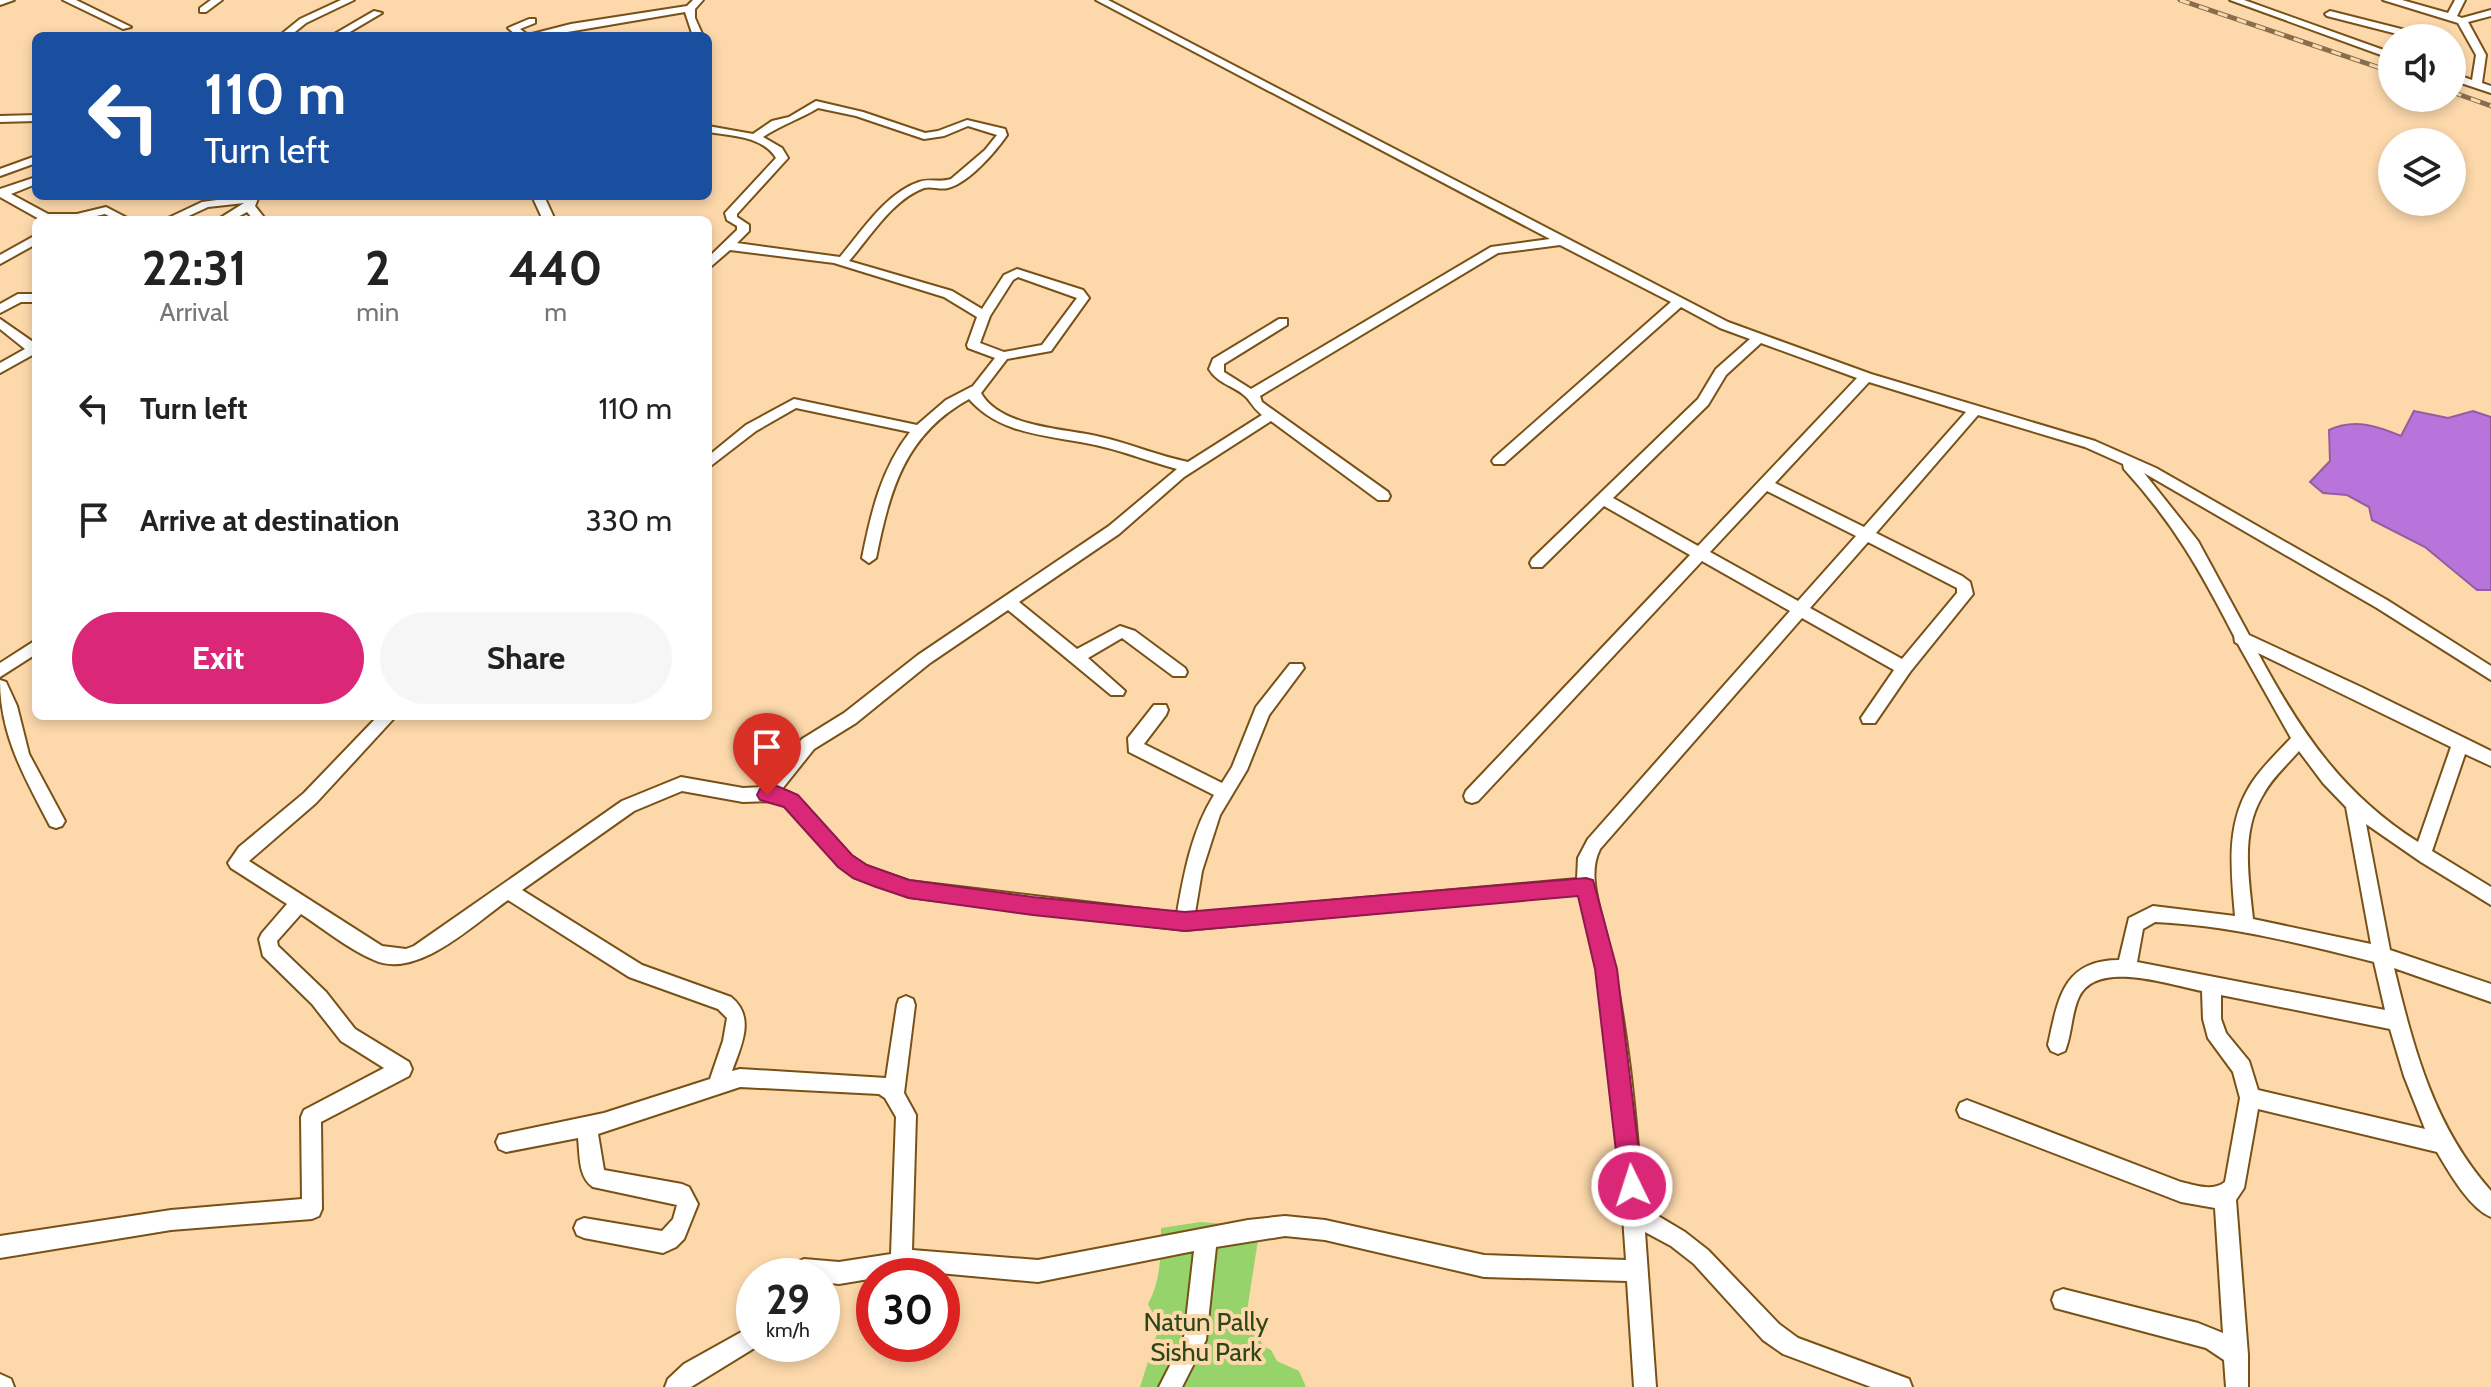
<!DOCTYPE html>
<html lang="en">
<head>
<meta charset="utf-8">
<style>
  body { margin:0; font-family:Cabin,sans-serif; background:#f6f6f6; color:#222; height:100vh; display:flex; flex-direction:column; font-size:30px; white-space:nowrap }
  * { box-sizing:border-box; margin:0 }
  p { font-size:26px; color:#767676 }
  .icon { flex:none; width:44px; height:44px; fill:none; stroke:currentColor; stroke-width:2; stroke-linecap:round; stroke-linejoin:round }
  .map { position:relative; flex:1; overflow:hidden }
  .drawer { position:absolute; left:32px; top:216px; width:680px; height:504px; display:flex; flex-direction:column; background:#fff; border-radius:12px; box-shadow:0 4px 12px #0003 }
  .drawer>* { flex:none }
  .guide { position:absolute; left:32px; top:32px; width:680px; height:168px; border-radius:12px; box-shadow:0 4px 12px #0003; background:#1a4fa0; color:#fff; overflow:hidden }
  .tools { position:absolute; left:2378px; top:24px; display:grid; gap:16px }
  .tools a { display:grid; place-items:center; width:88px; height:88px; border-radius:50%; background:#fff; box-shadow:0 4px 12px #0003; font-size:40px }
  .speed { position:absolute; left:736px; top:1258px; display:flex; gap:16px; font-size:40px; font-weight:700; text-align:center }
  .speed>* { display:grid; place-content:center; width:104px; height:104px; border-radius:50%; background:#fff; box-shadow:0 4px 12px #0003; line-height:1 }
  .speed small { font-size:20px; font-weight:400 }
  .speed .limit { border:12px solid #d22; background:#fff; color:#111 }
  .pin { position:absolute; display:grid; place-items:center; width:68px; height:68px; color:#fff; margin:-82px -34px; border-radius:50% 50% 50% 0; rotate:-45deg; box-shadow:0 0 8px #0007 }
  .pin .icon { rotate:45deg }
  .me { position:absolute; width:88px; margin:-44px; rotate:356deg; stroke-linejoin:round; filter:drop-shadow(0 0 6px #0008) }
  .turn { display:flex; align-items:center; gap:28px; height:168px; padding:0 40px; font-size:36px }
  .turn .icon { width:104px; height:104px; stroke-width:2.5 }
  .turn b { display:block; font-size:56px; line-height:68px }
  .eta { display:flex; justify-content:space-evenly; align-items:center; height:136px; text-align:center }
  .eta b { font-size:48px; font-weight:800; line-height:56px }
  .primary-button { display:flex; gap:16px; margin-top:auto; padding:16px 40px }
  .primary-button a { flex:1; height:92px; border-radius:48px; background:#db2777; color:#fff; font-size:32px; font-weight:800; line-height:92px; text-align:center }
  .primary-button a+a { background:#f6f6f6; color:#222 }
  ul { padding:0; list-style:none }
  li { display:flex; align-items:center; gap:24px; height:112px; padding:0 40px }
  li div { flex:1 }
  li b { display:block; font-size:30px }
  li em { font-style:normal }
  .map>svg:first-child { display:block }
  .green { fill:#97d36b }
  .water { fill:#b974db; stroke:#935e9e; stroke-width:2 }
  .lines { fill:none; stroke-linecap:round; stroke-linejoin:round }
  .minor-casing { stroke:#785116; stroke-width:4 }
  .minor { fill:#fff; fill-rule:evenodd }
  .rail-casing { stroke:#866e4e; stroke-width:5 }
  .rail { stroke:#fcd8ab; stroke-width:3; stroke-dasharray:10; stroke-linecap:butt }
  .route { fill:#db2777; stroke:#8e194d; stroke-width:2 }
  .labels { text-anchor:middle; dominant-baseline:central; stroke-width:8; stroke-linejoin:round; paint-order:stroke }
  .near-park-label { font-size:26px; fill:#2d4619; stroke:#fcd8ab }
</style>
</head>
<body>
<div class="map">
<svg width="2491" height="1387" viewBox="0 0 2491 1387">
  <rect width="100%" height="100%" fill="#fcd8ab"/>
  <!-- green -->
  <path class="green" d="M1201,1222L1260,1227L1247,1311L1263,1346L1271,1350L1277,1361L1299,1371L1306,1387H1140L1159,1327L1148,1304C1161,1280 1161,1254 1161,1228Z"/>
  <!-- water -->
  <path class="water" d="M2414,411L2448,418L2473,411L2491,417V590H2477L2425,547L2372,520L2369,507L2347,495L2323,493L2310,482L2330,461L2329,430C2354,418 2377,426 2401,436Z"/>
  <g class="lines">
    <defs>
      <g id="minor">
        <polygon points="0,0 14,0 0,5"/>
        <polygon points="63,0 76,0 131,27 123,29"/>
        <polygon points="211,0 222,0 206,12 200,12 200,8"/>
        <polygon points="341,0 354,0 306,23 290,36 279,36 300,19"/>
        <polygon points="693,0 703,0 695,9 695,18 703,36 693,36 685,12 544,36 517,36 508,28 529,19 535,19 535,23 520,29 528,35 571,24 687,6"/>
        <path d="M1096,0H1108L1728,322L1871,374L2095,441L2156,468L2387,600L2491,666V680L2377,608L2144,473L2198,541L2249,635L2361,687L2491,751V766L2465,754L2432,851L2491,887V905L2421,862L2366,824L2390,950L2491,984V1002L2394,968C2414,1050 2434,1127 2491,1191V1217C2469,1208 2449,1172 2437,1152L2258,1109L2244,1188L2236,1200L2248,1355V1387H2226L2224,1360L2206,1348L2055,1308L2052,1300L2055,1292L2063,1289L2198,1323L2223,1333L2215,1208L2181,1202L1960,1117L1957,1110L1960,1103L1967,1100L2181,1182C2195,1185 2212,1192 2225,1182L2240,1098L2233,1072L2208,1038L2203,1019L2202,991C2170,985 2097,959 2079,997C2071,1014 2072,1034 2065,1051L2058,1054L2051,1051L2048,1045C2058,999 2063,960 2119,960L2129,918L2153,906L2235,916C2231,869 2225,822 2253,781C2264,765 2278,752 2291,738L2238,644L2235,642L2234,636C2200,570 2174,524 2124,469L2123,464L2085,447L1978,415L1876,533L1962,576L1970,582L1973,594L1910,672L1875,723H1863L1861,718L1894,670L1802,618L1600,849C1587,875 1600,907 1606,933C1628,1022 1636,1116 1643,1207L1685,1232L1708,1250L1779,1324L1798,1338L1909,1379L1912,1387H1871L1783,1354L1763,1340L1694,1264L1671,1246L1645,1232L1656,1387H1634L1627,1281L1484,1277L1325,1240L1285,1236L1216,1247L1206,1340L1182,1387H1159L1184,1338L1194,1251L1038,1282L917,1271L839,1284L822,1282V1276H779L782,1268L804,1259L839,1262L891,1254L896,1117L885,1098L879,1094L740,1087L598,1134L604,1170L682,1184L689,1187L698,1204L684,1239L676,1247L663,1253L584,1238L577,1235L574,1228L577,1221L584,1218L662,1231L673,1219L677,1205L593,1187C578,1177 580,1155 578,1138L506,1152L499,1149L496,1142L499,1135L604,1113L710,1079L723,1041L727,1018L718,1009L629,977L508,900C474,924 417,980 374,960C348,949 324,929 301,914L277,941L278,946L326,992L355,1029L409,1062L412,1069L409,1076L321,1122L322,1209L319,1216L312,1219L171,1230L0,1258V1236L171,1210L302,1199L301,1117L304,1110L384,1068L341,1041L312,1004L263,956L259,939L262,933L287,904L231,868L228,863L239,847L304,793L378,716H396L316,803L249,861L382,946L406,949L414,946L622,801L681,777L743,788L763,787L802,739L844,713L918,655L1109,526L1177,469C1151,462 1126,452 1100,446C1054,435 1002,437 969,399C904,435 890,490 876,558L869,563L862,558C871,513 881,469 910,432L796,408L756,431L708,468V456L746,425L794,399L917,425L946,400L973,386L995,358L968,348L967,345L977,317L944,297L834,263L730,250L708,269V258L737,230V226L727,220L725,213L776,158C763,136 731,136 708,132V126L753,134L772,121L789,117L816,101L863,112L925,133L938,131L967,120L1005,129L1007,135C996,151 969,183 948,188C940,190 931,186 924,188C893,199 870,237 849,261L952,291L982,309L1004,275L1017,269L1083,290L1089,298L1051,351L1007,359L981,393C1001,429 1069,428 1105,438C1133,445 1159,456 1188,462L1262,415C1255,409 1253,406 1248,399C1237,386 1218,385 1209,369L1213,359L1279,319H1287V325L1224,364V372L1251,389L1491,247L1550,239ZM818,108L856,116L924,139L944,136L968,126L997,135L985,150L951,179C940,183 930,178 919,182C886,193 862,231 840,257L737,243L749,231V225L737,217V214L788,158L782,148L763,137C781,125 800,119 818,108ZM1560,245L1671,302L1494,458L1492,461L1494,464H1504L1681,307L1720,328L1750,339L1716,369L1698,399L1532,559L1530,563L1532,567H1542L1604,506L1690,555L1466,791L1464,796L1466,801L1472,803L1478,801L1702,561L1790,611L1588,839L1578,858L1577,879L1195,913L1202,871L1220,815L1247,770L1269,715L1304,668L1302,664H1290L1256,707L1232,767L1222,783L1144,744L1166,715L1168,710L1166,705H1154L1128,738L1129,752L1214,795C1192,830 1184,873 1177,913L909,881L866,866L851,856L797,796L782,789L814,749L856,723L930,663L1008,610L1111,695H1123L1125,691L1088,658L1122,638L1173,676H1185L1187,672L1185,668L1135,631L1120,626L1077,649L1019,602L1119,534L1184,477L1271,421L1378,500H1388L1390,496L1388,492L1262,402L1260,396L1498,253ZM1018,277L1077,298L1042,345L1004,352L980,343L990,316L1013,280ZM1761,343L1857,378L1698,546L1613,498L1708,405L1726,375ZM1869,382L1966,412L1864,527L1775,483ZM1767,491L1856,536L1798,601L1710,552ZM1868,542L1957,588V593L1902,659L1810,608ZM2258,653L2451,747L2418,842C2342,794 2300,731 2258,653ZM2299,751L2323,783L2346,807L2371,944L2253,919C2249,879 2240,832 2263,795C2272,778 2287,765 2299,751ZM682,791L743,802L775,801L785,806L839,866L854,877L909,897L1185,930L1579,894L1597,969L1617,1130L1626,1260L1484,1255L1325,1220L1285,1216L1248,1220L1038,1260L912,1250L916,1115L904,1093L915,1005L913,999L906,996L899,999L897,1005L886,1078L740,1069L732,1071C741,1046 756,1017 731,997L642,965L522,890L634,811ZM2155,922C2228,925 2303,944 2374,962L2385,1010L2137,962L2143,929ZM2221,995L2390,1029L2404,1076L2425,1129L2258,1090L2249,1061L2226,1033L2221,1019Z"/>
        <polygon points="2230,0 2244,0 2392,53 2392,59"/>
        <polygon points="2383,0 2402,0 2448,13 2455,0 2465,0 2457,16 2462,18 2491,10 2491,16 2468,22 2486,55 2482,83 2491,86 2491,93 2452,80 2452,73 2472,80 2476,55 2458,23"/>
        <polygon points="374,11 382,13 343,36 331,36"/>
        <polygon points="2330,11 2429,36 2430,38 2413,38 2327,16 2325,14"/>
        <polygon points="36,115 36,121 0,122 0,116"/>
        <polygon points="36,156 36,163 0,176 0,169"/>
        <polygon points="36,177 36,184 11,194 48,214 77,214 106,207 131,220 116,220 105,214 79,220 41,220 0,197 0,189"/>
        <polygon points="247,196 259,196 255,206 266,220 254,220 247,212 232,220 217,220 244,203 208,207 180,220 164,220 202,202"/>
        <polygon points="532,196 544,196 555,220 543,220"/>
        <polygon points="36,235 36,244 0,264 0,255"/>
        <polygon points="18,294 36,294 36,302 21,302 0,313 0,304"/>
        <polygon points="0,319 36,344 36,353 0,373 0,363 25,349 0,329"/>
        <polygon points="36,640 36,654 0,677 0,663"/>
        <path d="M0,680L6,682L17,706L29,754L65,821L62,826L56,828L50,826C25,778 0,736 0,680Z"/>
        <polygon points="754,1325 754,1344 761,1344 691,1387 665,1387 668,1379 684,1364"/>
        <polygon points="0,1374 11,1379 14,1387 0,1387"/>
      </g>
    </defs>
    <!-- minor casing -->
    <use href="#minor" class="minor-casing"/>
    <!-- minor -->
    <use href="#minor" class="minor"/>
    <defs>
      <g id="rail">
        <polyline points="2180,0 2392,72"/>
        <polyline points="2452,92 2491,106"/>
      </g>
    </defs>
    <!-- rail casing -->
    <use href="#rail" class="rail-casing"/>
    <!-- rail -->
    <use href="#rail" class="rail"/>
  </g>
  <!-- route -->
  <polygon class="route" points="777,786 798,795 852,855 867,865 909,880 1033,897 1185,912 1586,878 1593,880 1617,969 1643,1186 1640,1194 1632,1198 1623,1194 1620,1186 1595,969 1578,896 1185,931 1033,915 909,898 876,887 853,878 838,867 784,807 760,800 757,795 760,789"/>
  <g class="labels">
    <!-- near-park labels -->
    <g class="near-park-label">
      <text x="1206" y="1322">Natun Pally<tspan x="1206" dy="30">Sishu Park</tspan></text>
    </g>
  </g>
</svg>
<div class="tools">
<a><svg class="icon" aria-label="sound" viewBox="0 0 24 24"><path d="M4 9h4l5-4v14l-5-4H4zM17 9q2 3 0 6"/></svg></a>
<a><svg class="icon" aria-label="layers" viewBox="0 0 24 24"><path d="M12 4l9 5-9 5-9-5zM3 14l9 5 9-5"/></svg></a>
</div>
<div class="speed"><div>29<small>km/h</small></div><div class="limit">30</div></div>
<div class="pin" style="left:767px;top:795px;background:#d93025"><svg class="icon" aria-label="arrive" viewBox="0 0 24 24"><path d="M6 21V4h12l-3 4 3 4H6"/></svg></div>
<svg class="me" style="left:1632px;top:1186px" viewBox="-20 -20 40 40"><circle r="17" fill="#db2777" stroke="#fff" stroke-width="3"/><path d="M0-11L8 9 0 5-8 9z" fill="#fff"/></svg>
<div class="guide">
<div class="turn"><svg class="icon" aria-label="left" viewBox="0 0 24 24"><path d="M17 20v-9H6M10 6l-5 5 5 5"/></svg><div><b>110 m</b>Turn left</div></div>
</div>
<section class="drawer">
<div class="eta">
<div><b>22:31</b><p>Arrival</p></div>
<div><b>2</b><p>min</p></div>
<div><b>440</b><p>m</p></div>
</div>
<ul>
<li><svg class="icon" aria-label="left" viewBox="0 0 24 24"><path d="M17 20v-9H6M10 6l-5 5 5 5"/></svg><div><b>Turn left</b></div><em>110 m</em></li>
<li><svg class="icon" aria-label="arrive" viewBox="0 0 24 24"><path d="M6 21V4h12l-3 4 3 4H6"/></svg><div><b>Arrive at destination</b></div><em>330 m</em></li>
</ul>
<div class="primary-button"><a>Exit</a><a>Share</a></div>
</section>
</div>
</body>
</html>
